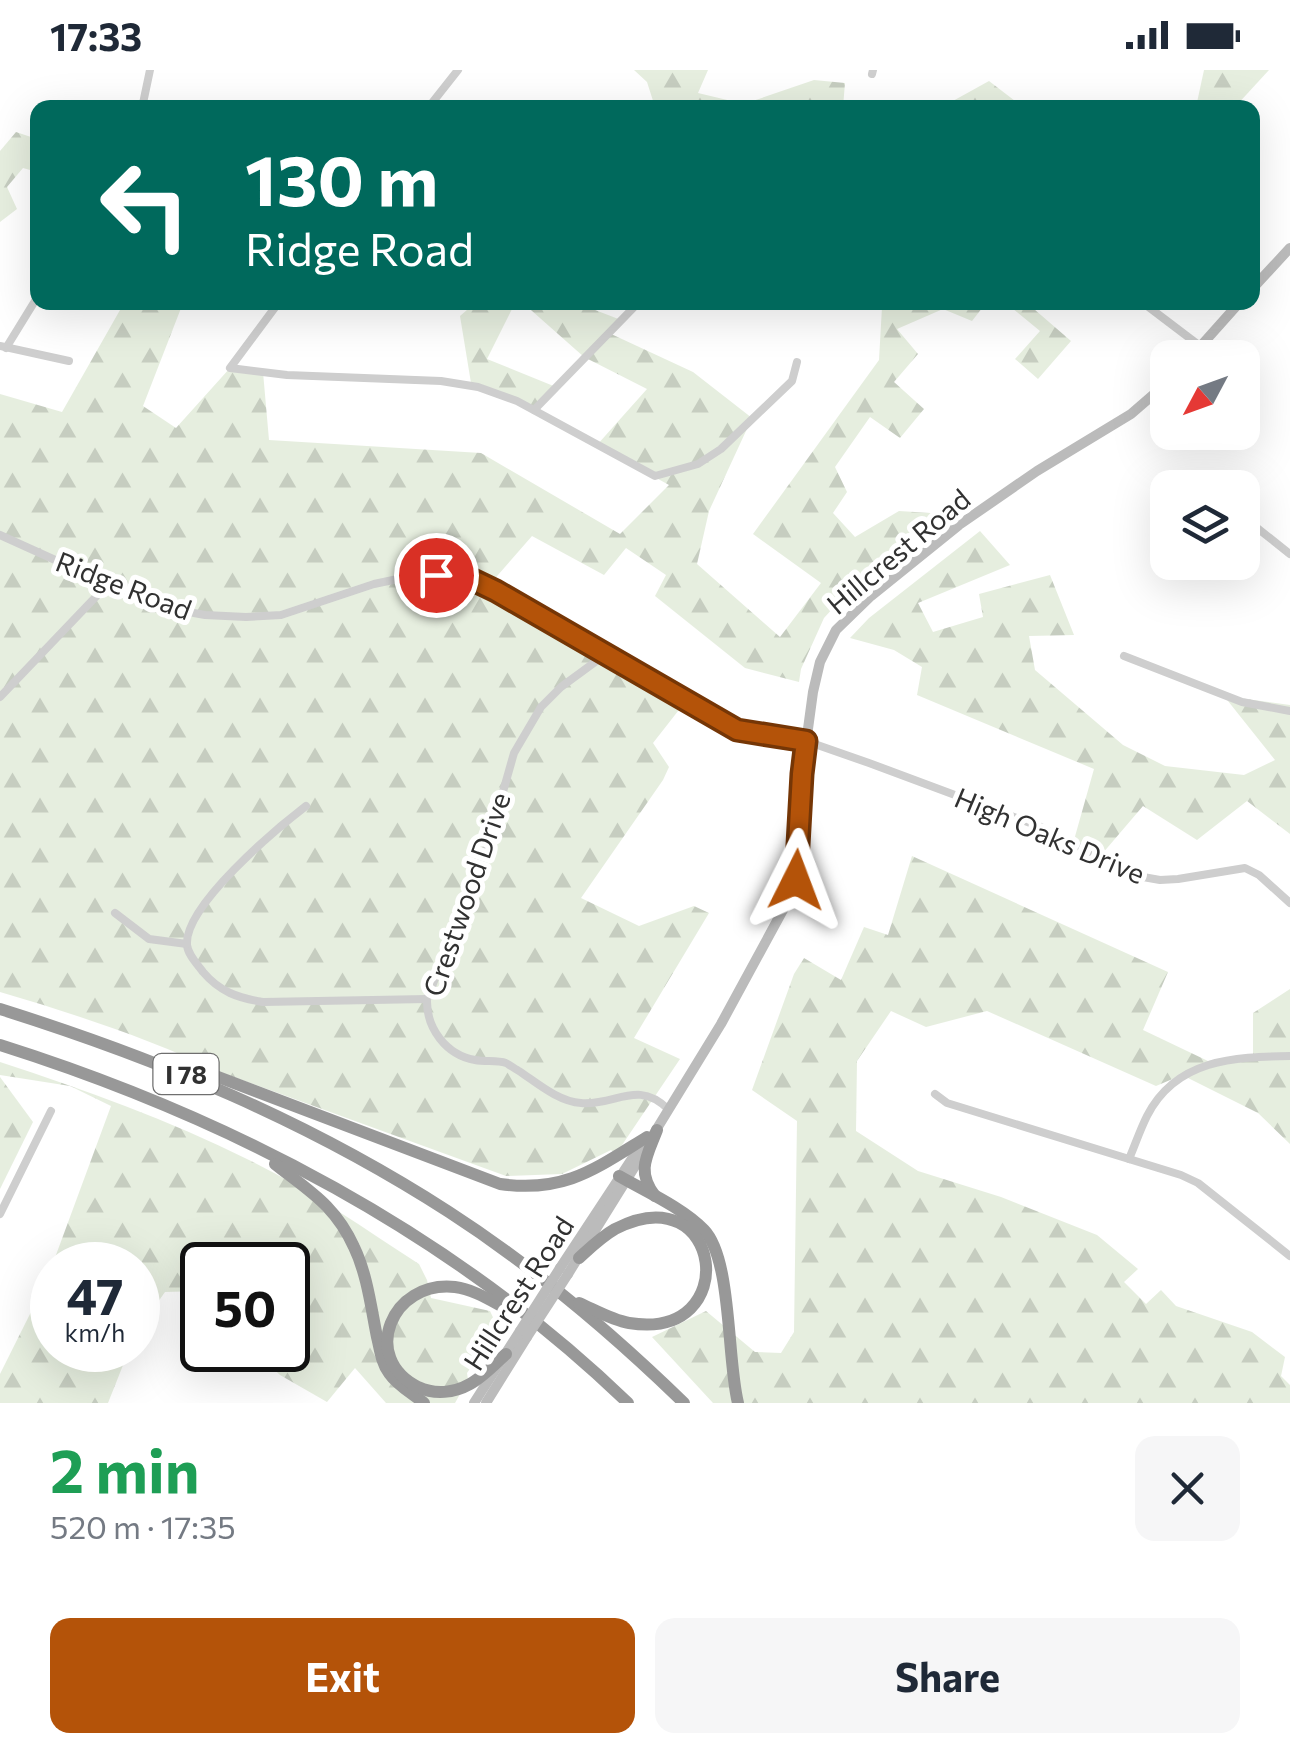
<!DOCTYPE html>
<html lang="en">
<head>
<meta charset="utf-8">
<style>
  body { margin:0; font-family:Commissioner,sans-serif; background:#f6f6f7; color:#1f2937; height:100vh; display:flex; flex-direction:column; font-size:38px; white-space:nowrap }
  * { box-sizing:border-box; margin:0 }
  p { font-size:32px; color:#747a83 }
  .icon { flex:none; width:55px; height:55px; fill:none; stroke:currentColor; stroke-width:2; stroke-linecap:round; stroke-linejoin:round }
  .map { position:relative; height:1333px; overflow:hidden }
  .details { display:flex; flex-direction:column; background:#fff; flex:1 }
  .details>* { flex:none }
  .banner { position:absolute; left:30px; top:30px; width:1230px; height:210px; border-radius:20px; box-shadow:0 10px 40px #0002; background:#00695c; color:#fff; overflow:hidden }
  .needle { width:65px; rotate:229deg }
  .buttons { position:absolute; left:1150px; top:270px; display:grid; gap:20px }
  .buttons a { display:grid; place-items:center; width:110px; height:110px; border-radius:20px; background:#fff; box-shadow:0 10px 40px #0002; font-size:50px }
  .speed { position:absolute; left:30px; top:1172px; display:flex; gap:20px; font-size:50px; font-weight:700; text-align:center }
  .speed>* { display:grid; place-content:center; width:130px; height:130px; border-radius:50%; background:#fff; box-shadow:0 10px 40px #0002; line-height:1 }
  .speed small { font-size:25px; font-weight:400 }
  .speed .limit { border:5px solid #111; border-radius:15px; background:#fff; color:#111 }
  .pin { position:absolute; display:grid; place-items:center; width:85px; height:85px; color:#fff; margin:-42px; border:5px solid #fff; border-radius:50%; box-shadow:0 2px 10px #0007 }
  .me { position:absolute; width:110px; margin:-55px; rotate:3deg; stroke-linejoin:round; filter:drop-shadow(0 0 8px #0008) }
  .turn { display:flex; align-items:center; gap:35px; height:210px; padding:0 50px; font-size:45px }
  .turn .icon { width:130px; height:130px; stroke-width:2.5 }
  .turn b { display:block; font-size:70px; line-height:85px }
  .round { display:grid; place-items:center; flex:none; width:105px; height:105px; border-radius:20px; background:#f6f6f7 }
  .summary { display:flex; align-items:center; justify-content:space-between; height:170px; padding:0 50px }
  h1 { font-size:60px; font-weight:700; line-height:75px; color:#1e9e55 }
  .primary-button { display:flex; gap:20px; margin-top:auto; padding:20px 50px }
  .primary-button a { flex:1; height:115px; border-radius:20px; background:#b45309; color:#fff; font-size:40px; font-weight:700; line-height:115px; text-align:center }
  .primary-button a+a { background:#f6f6f7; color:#1f2937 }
  .status { display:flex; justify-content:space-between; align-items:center; height:70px; padding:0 50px; background:#fff; direction:ltr }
  .status svg { height:28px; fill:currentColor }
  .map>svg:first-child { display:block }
  .forest { fill:url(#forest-firs) }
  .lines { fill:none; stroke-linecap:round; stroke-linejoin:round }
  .minor { stroke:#cecece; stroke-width:8 }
  .secondary { stroke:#bbb; stroke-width:10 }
  .motorway { stroke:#989898; stroke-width:12 }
  .secondary-bridge { stroke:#bbb; stroke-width:10 }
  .route-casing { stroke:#753606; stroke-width:25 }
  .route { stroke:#b45309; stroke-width:18 }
  .labels { text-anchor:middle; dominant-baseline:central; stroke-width:10; stroke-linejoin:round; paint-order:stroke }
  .shield { fill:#fff; stroke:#6f6f6f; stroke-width:2.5 }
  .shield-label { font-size:25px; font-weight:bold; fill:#313131 }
  .street-label { font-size:28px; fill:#313131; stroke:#fff }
</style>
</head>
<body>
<div class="status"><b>17:33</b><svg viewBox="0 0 49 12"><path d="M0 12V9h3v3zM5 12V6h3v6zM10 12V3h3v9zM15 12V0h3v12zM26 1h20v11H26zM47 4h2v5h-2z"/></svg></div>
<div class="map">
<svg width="1290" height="1333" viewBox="0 0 1290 1333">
  <defs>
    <pattern id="forest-firs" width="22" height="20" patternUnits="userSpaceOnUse" patternTransform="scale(2.5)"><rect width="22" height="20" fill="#e6eedf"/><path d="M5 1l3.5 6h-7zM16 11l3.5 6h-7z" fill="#c6cdc0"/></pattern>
  </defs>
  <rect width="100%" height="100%" fill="#fff"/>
  <!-- forest -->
  <g class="forest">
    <polygon points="634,0 708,0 698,23 744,34 814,10 845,13 843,37 655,37 647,12"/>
    <polygon points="1204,0 1269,0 1235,37 1196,37"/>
    <polygon points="989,11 1023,37 942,37"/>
    <polygon points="16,62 37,69 37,102 23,98 7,117 17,139 0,152 0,81"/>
    <path d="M124,233H183L143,336L176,358L230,298L263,302L269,370L481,383L620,464L669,415L597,375L647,319L584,287L523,233H577L621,250L609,263L693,302L752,348L709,441L697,494L780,567L821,513L753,464L879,290L882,237L877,233H986L972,251L943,239L897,259L918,284L894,312L924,339L900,368L870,347L835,397L847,422L833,443L855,467L899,441L946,444L847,523L824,548L801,599L799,612L745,598L655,526L666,505L626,478L604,505L532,466L484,521L682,636L653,673L669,697L663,710L581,828L639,856L694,836L709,843L634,968L680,989L616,1084L611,1080L562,1104L506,1106L220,1002C150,969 75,944 0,922V324L62,342Z"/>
    <polygon points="475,233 515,233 487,289 556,317 533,337 471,313 460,246"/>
    <polygon points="1006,233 1027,233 1071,271 1038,309 1015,289 1040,261"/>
    <polygon points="980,461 1010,495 918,533 933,562 983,547 979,524 1050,505 1074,565 1029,566 1035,600 1123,675 1165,696 1244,705 1275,690 1224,626 1290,635 1290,764 1247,731 1197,770 1143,736 1102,784 1074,770 1094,699 917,625 922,597 894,580 850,568 869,548"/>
    <polygon points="912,786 1168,902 1143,960 1208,991 1253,984 1253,943 1290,919 1290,1074 1258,1043 1182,1005 1156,1016 987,941 926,957 891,941 857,991 856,1061 918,1101 1001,1127 1097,1165 1138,1199 1124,1212 1146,1234 1161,1220 1176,1236 1252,1262 1285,1287 1281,1306 1290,1315 1290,1333 713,1333 652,1267 706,1241 755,1282 781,1283 794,1262 797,1051 752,1020 794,904 804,888 841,910 864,857 888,865"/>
    <path d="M0,992C85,1020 169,1050 249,1090C309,1119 363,1158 419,1194L427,1210L431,1228L490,1241L498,1258L467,1303L468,1310L455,1333H386L355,1298L327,1332L280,1305L263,1289L267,1280H288V1195H202V1221L165,1222L138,1260V1195H52V1280H129L108,1333H0V1304L46,1212L111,1036L70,1016L0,1005Z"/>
    <polygon points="0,1007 33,1052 0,1119"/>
  </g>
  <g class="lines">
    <!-- minor -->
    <g class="minor">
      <polyline points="872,4 873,0"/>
      <polyline points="142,38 150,0"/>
      <polyline points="428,38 458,0"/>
      <polyline points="279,232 230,298 287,305 441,311 478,317 517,331 655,406 698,394 721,379 792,311 797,292"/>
      <polyline points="1142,232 1200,276"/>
      <polyline points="0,276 69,291"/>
      <polyline points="6,278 38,226"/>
      <polyline points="534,340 639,232"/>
      <polyline points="1242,446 1290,484"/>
      <polyline points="0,465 128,523 172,539 205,545 246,547 281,545 374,514 412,506 436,505 471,509 561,557 737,661 806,671 869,693 1041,757 1126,801 1143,807 1160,810 1178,809 1245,798 1259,805 1290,833"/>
      <path d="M606,584L561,617L541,637L514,683L489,771L427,929C426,958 446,985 475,990C485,992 497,990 506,993C507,993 518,1001 519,1001C537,1013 559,1032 581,1033C616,1036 637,1009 668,1039"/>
      <polyline points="1124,586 1242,632 1290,641"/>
      <polyline points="0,627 108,514"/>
      <path d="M306,736C276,759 184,836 187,875C188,885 197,894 203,902C220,922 238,928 263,932L427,929"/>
      <polyline points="115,843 149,869 187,874"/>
      <polyline points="935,1024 947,1033 1181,1105 1198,1113 1290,1186"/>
      <path d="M1129,1089C1135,1075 1140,1060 1147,1046C1176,989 1234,987 1290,986"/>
      <polyline points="0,1144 51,1041"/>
    </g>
    <!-- secondary -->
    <g class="secondary">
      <polyline points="1252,219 1290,178"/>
      <polyline points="1190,288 1240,232"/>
      <polyline points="653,1065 721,954 790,827 798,803 802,703 813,622 820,592 836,560 871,526 959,455 1037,401 1131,344 1168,312"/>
      <polyline points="560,1198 643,1072"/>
      <polyline points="568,1204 645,1080"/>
      <polyline points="474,1333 520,1261"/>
      <polyline points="486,1333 527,1267"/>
    </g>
    <!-- motorway -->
    <g class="motorway">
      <path d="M0,939C159,989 308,1051 449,1142C534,1197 612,1263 684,1333"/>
      <path d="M0,975C231,1048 453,1164 628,1333"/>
      <path d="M184,994L500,1114C565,1123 595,1099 647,1067"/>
      <path d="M275,1094C309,1121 335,1135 354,1177C367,1204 371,1237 377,1267C380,1279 381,1292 389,1303C398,1316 412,1323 424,1333"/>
      <path d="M619,1106C645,1121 683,1138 704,1160C732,1189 727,1290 738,1333"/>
      <path d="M655,1126C636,1101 647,1086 657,1060"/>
      <path d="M579,1188C590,1178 601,1167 615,1159C723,1103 744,1272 629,1253C612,1250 595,1240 579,1233"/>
      <path d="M505,1238C490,1230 472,1219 455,1217C391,1210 360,1288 418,1317C435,1325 454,1323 470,1314C483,1307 495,1294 506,1284"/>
    </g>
    <!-- secondary-bridge -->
    <g class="secondary-bridge">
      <polyline points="520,1261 560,1198"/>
      <polyline points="527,1267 568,1204"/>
    </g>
  </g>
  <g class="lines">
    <defs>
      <polyline id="route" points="436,505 471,509 496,521 737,660 806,671 802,704 796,810"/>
    </defs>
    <!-- route casing -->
    <use href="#route" class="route-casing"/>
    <!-- route -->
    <use href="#route" class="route"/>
  </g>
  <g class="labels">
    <!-- shield labels -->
    <rect class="shield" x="153.5" y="984" width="65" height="40" rx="8"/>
    <g class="shield-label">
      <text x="186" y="1004">I 78</text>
    </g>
    <!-- street labels -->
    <g class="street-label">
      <text transform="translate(898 481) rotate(-40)">Hillcrest Road</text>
      <text transform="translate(124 515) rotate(21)">Ridge Road</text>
      <text transform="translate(1050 765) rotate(23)">High Oaks Drive</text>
      <text transform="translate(466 824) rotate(-71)">Crestwood Drive</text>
      <text transform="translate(518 1223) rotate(-57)">Hillcrest Road</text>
    </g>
  </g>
</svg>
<div class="buttons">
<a><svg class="needle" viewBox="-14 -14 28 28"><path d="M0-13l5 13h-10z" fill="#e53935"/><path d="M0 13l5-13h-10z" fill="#747a83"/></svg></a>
<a><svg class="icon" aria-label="layers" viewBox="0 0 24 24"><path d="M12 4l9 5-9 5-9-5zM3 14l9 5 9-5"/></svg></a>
</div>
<div class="speed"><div>47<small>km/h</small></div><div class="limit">50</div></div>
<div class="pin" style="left:436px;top:505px;background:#d93025"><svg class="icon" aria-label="arrive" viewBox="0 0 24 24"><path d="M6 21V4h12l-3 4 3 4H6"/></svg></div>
<svg class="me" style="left:796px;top:810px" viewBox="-20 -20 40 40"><path d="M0-17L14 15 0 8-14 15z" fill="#b45309" stroke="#fff" stroke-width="4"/></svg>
<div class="banner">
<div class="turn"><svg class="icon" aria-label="left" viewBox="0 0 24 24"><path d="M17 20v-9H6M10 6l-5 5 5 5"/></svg><div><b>130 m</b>Ridge Road</div></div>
</div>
</div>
<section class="details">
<div class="summary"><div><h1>2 min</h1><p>520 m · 17:35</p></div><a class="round"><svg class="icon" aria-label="close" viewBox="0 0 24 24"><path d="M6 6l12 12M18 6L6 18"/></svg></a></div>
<div class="primary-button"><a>Exit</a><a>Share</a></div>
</section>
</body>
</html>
